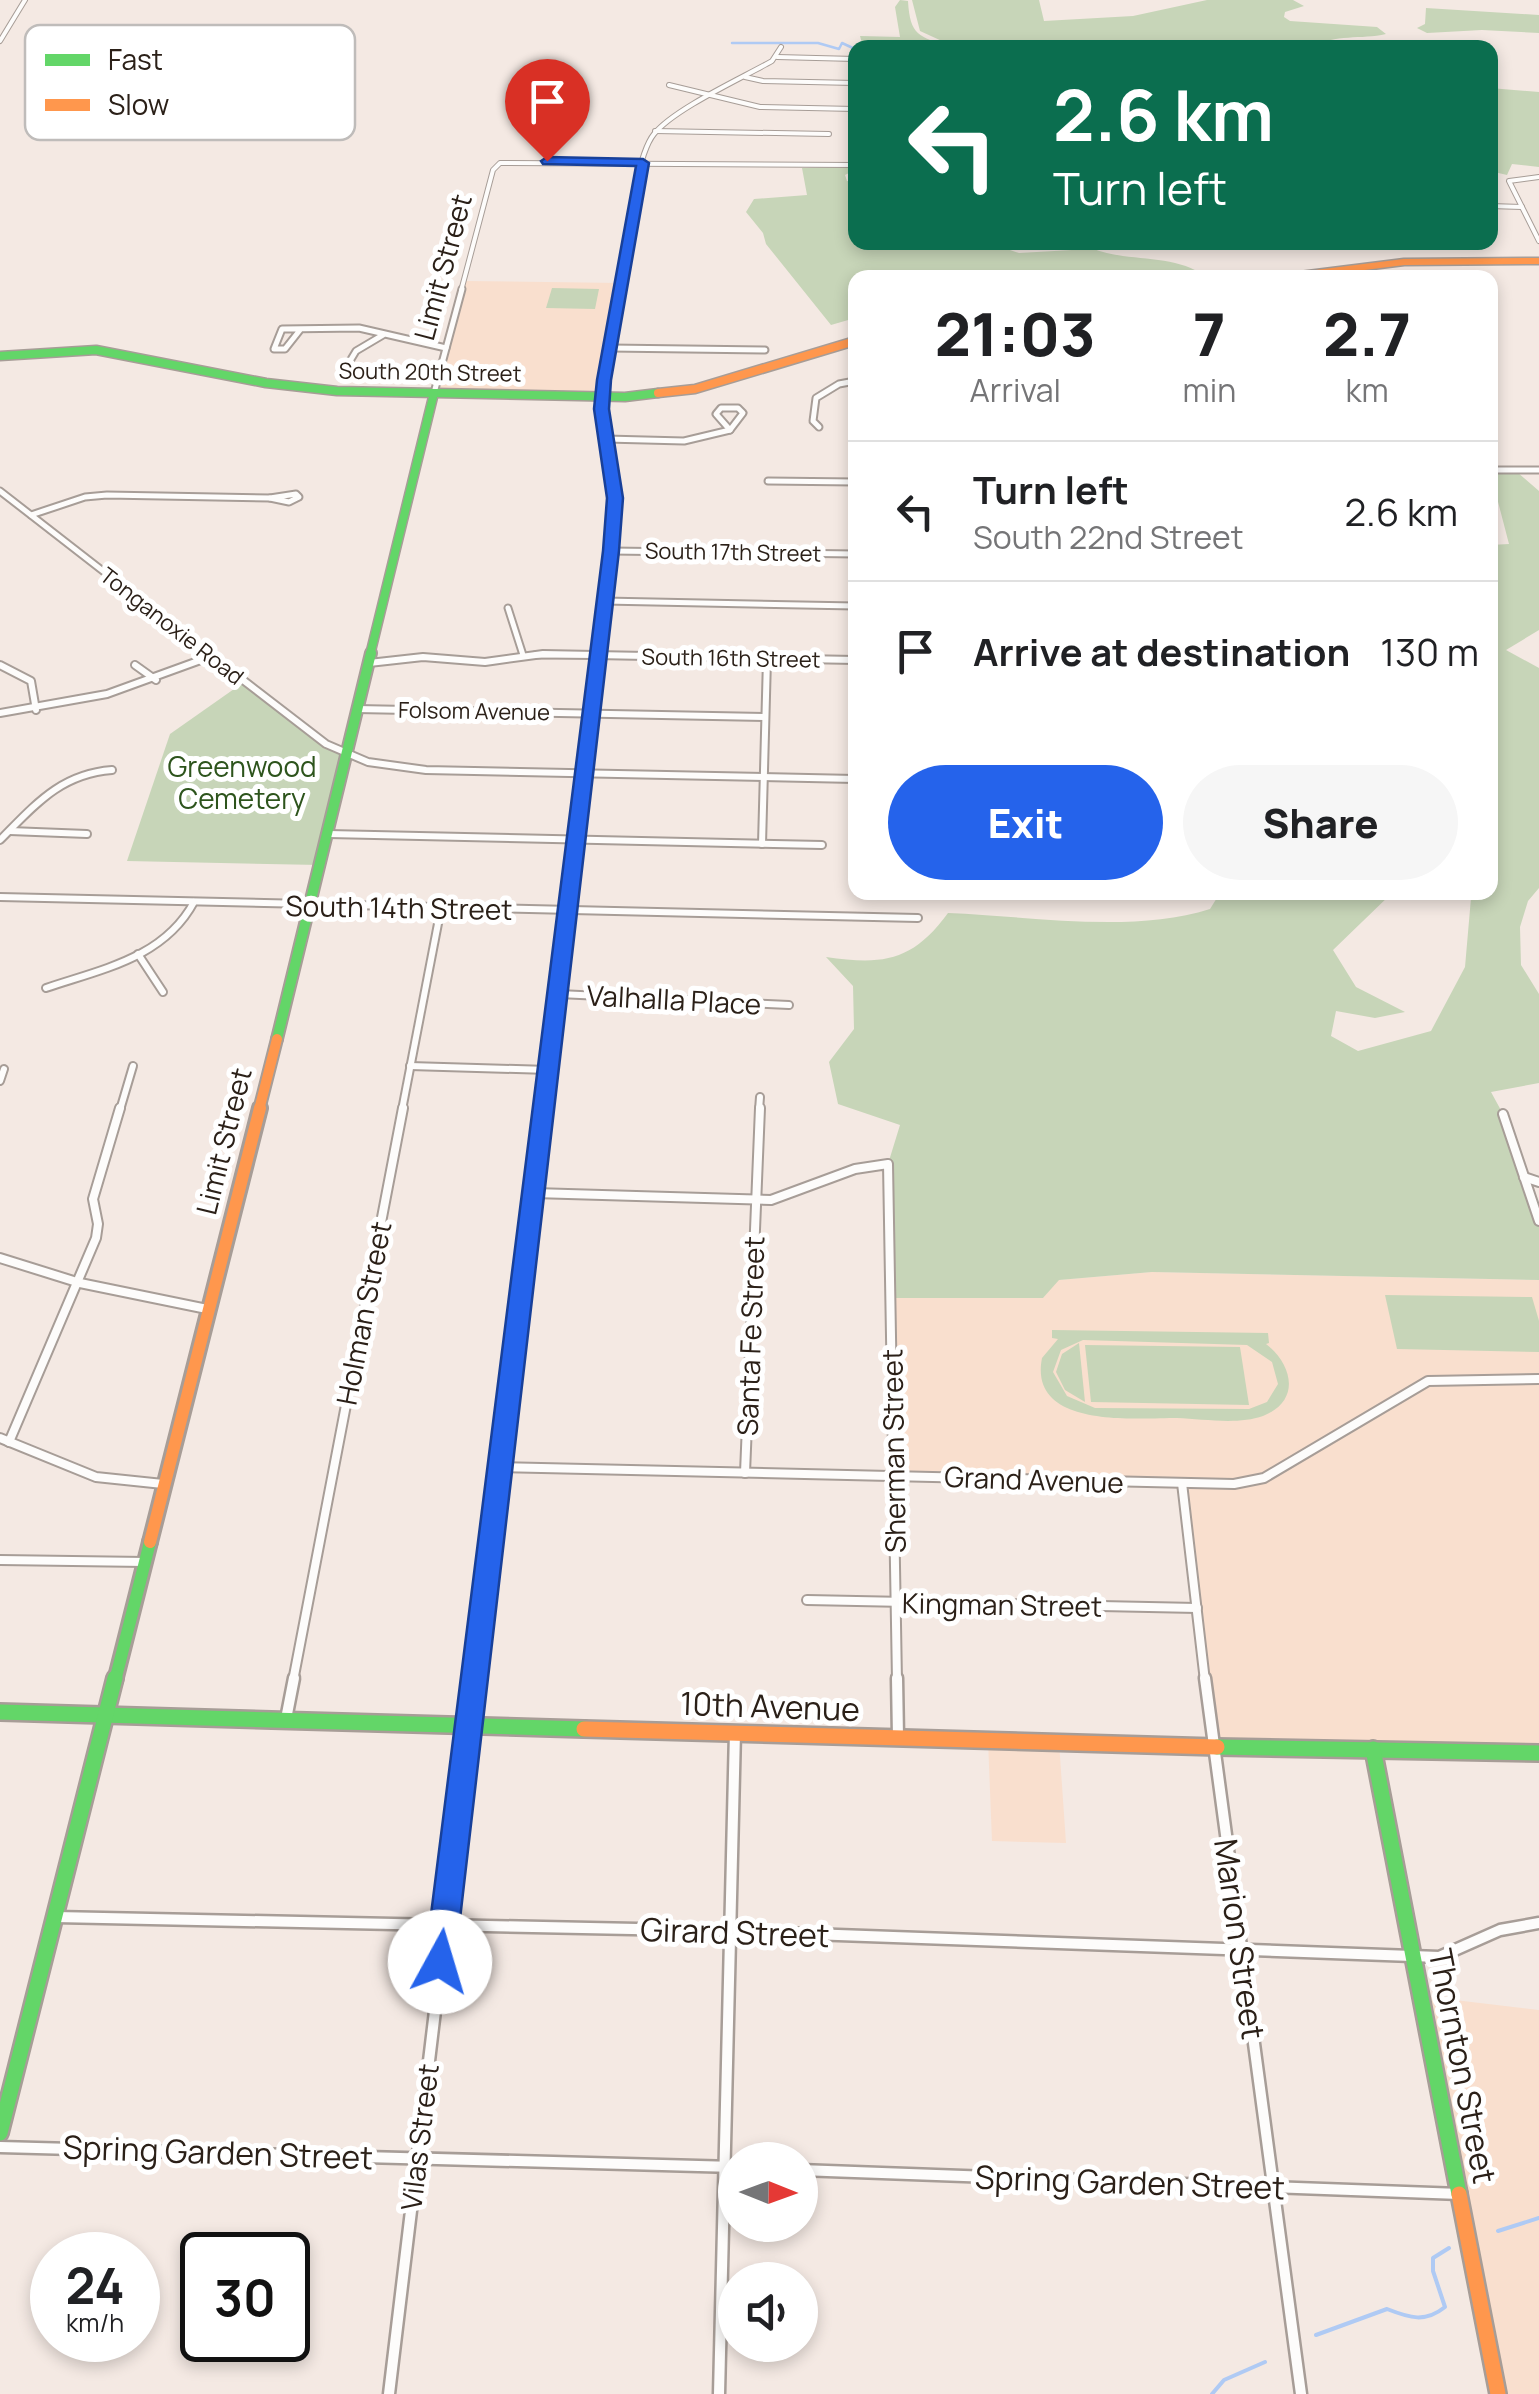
<!DOCTYPE html>
<html lang="en">
<head>
<meta charset="utf-8">
<style>
  body { margin:0; font-family:Manrope,sans-serif; background:#f6f6f6; color:#202124; height:100vh; display:flex; flex-direction:column; font-size:38px; white-space:nowrap }
  * { box-sizing:border-box; margin:0 }
  p { font-size:32px; color:#757577 }
  .icon { flex:none; width:55px; height:55px; fill:none; stroke:currentColor; stroke-width:2; stroke-linecap:round; stroke-linejoin:round }
  .map { position:relative; flex:1; overflow:hidden }
  .panel { position:absolute; left:848px; top:270px; width:650px; height:630px; display:flex; flex-direction:column; background:#fff; border-radius:20px; box-shadow:0 5px 15px #0003 }
  .panel>* { flex:none }
  .guide { position:absolute; left:848px; top:40px; width:650px; height:210px; border-radius:20px; box-shadow:0 5px 15px #0003; background:#0b6e4f; color:#fff; overflow:hidden }
  .needle { width:65px; rotate:91deg }
  .controls { position:absolute; left:718px; top:2142px; display:grid; gap:20px }
  .controls a { display:grid; place-items:center; width:100px; height:100px; border-radius:50%; background:#fff; box-shadow:0 5px 15px #0003; font-size:50px }
  .speed { position:absolute; left:30px; top:2232px; display:flex; gap:20px; font-size:50px; font-weight:700; text-align:center }
  .speed>* { display:grid; place-content:center; width:130px; height:130px; border-radius:50%; background:#fff; box-shadow:0 5px 15px #0003; line-height:1 }
  .speed small { font-size:25px; font-weight:400 }
  .speed .limit { border:5px solid #111; border-radius:15px; background:#fff; color:#111 }
  .pin { position:absolute; display:grid; place-items:center; width:85px; height:85px; color:#fff; margin:-102px -42px; border-radius:50% 50% 50% 0; rotate:-45deg; box-shadow:0 0 10px #0007 }
  .pin .icon { rotate:45deg }
  .me { position:absolute; width:110px; margin:-55px; rotate:6deg; stroke-linejoin:round; filter:drop-shadow(0 0 8px #0008) }
  .turn { display:flex; align-items:center; gap:35px; height:210px; padding:0 40px; font-size:45px }
  .turn .icon { width:130px; height:130px; stroke-width:2.5 }
  .turn b { display:block; font-size:70px; line-height:85px }
  .eta { display:flex; justify-content:space-evenly; align-items:center; height:170px; text-align:center }
  .eta b { font-size:60px; font-weight:800; line-height:70px }
  .action { display:flex; gap:20px; margin-top:auto; padding:20px 40px }
  .action a { flex:1; height:115px; border-radius:60px; background:#2563eb; color:#fff; font-size:40px; font-weight:800; line-height:115px; text-align:center }
  .action a+a { background:#f6f6f6; color:#202124 }
  ul { padding:0; list-style:none }
  li { display:flex; align-items:center; gap:30px; height:140px; padding:0 40px; border-top:2px solid #e0e0e0 }
  li div { flex:1 }
  li b { display:block; font-size:38px }
  li em { font-style:normal }
  .map>svg:first-child { display:block }
  .built { fill:#f9dfce }
  .green { fill:#c7d5b8; fill-rule:evenodd }
  .lines { fill:none; stroke-linecap:round; stroke-linejoin:round }
  .stream-far1 { stroke:#afcaf4; stroke-width:2.5 }
  .stream { stroke:#afcaf4; stroke-width:4 }
  .street-far4-casing { stroke:#a79d97; stroke-width:6 }
  .street-far3-casing { stroke:#a79d97; stroke-width:9 }
  .street-far2-casing { stroke:#a79d97; stroke-width:10 }
  .street-far1-casing { stroke:#a79d97; stroke-width:12 }
  .street-casing { stroke:#a79d97; stroke-width:15 }
  .fast-far3-casing { stroke:#a79d97; stroke-width:11 }
  .fast-far2-casing { stroke:#a79d97; stroke-width:14 }
  .fast-far1-casing { stroke:#a79d97; stroke-width:18 }
  .fast-casing { stroke:#a79d97; stroke-width:20 }
  .slow-far4-casing { stroke:#a79d97; stroke-width:9 }
  .slow-far3-casing { stroke:#a79d97; stroke-width:11 }
  .slow-far2-casing { stroke:#a79d97; stroke-width:14 }
  .slow-far1-casing { stroke:#a79d97; stroke-width:18 }
  .slow-casing { stroke:#a79d97; stroke-width:20 }
  .street-far4 { stroke:#fdfcfb; stroke-width:4 }
  .street-far3 { stroke:#fdfcfb; stroke-width:5 }
  .street-far2 { stroke:#fdfcfb; stroke-width:6 }
  .street-far1 { stroke:#fdfcfb; stroke-width:8 }
  .street { stroke:#fdfcfb; stroke-width:10 }
  .fast-far3 { stroke:#63d668; stroke-width:8 }
  .fast-far2 { stroke:#63d668; stroke-width:10 }
  .fast-far1 { stroke:#63d668; stroke-width:12 }
  .fast { stroke:#63d668; stroke-width:15 }
  .slow-far4 { stroke:#ff974d; stroke-width:6 }
  .slow-far3 { stroke:#ff974d; stroke-width:8 }
  .slow-far2 { stroke:#ff974d; stroke-width:10 }
  .slow-far1 { stroke:#ff974d; stroke-width:12 }
  .slow { stroke:#ff974d; stroke-width:15 }
  .route { fill:#2563eb; stroke:#184099; stroke-width:2.5 }
  .labels { text-anchor:middle; dominant-baseline:central; stroke-width:10; stroke-linejoin:round; paint-order:stroke }
  .far-street-label { font-size:22px; fill:#2b2018; stroke:#fff }
  .street-label { font-size:28px; fill:#2b2018; stroke:#fff }
  .park-label { font-size:28px; fill:#2d541c; stroke:#fff }
  .near-street-label { font-size:32px; fill:#2b2018; stroke:#fff }
  .key { fill:#fff; stroke:#bfbcba; stroke-width:2.5 }
  .key-label { font-size:28px; fill:#2b2018 }
</style>
</head>
<body>
<div class="map">
<svg width="1539" height="2394" viewBox="0 0 1539 2394">
  <rect width="100%" height="100%" fill="#f4e9e3"/>
  <!-- built -->
  <g class="built">
    <polygon points="464,281 622,283 602,396 434,393"/>
    <polygon points="1152,1272 1539,1280 1539,1747 1213,1747 1182,1483 894,1475 890,1298 1043,1298 1058,1280"/>
    <polygon points="988,1740 1059,1742 1066,1843 992,1841"/>
    <polygon points="1421,1996 1539,2010 1539,2394 1498,2394"/>
  </g>
  <!-- green -->
  <g class="green">
    <path d="M900,0L908,1C910,36 919,36 949,47H863L860,36L900,37L895,7Z"/>
    <path d="M912,0H1039L1044,21L1133,16L1207,0H1293L1304,6L1285,12L1284,17L1290,21L1377,27L1386,34C1361,40 1335,33 1312,48L955,47L920,31Z"/>
    <polygon points="1426,8 1539,15 1539,33 1482,30 1427,33 1417,28 1425,24"/>
    <polygon points="1490,88 1539,92 1539,167 1512,164 1507,175 1490,171"/>
    <path d="M853,166L855,170L845,175L847,181L855,182V242L1020,243L1004,248L1019,253L1072,250L1080,243H1091V248C1124,262 1171,254 1200,273L1179,278H855V318L831,325L766,244L763,233L746,212L754,199L807,195L802,168Z"/>
    <polygon points="552,288 599,289 595,309 546,308"/>
    <path d="M1490,471L1517,472L1539,491V630L1506,650L1539,668V888L1528,901L1520,927L1521,965L1539,994V1083L1491,1092L1503,1114L1539,1221V1280L1152,1272L1059,1280L1043,1298H890L888,1164L900,1125L838,1104L829,1062L854,1029L853,986L826,957C883,965 912,962 948,913C1031,916 1131,934 1210,909L1220,893H1392L1333,950L1356,987L1405,1012L1375,1018L1336,1011L1331,1036L1358,1051L1431,1031L1465,967L1471,898L1479,893L1490,892V885L1495,883L1490,878V545L1509,544Z"/>
    <polygon points="244,682 347,755 320,865 127,861 170,734"/>
    <polygon points="1385,1295 1532,1297 1539,1321 1539,1352 1397,1349"/>
    <path d="M1052,1330L1268,1333L1269,1343L1266,1344C1293,1365 1301,1401 1263,1416C1238,1425 1203,1419 1177,1418C1136,1418 1028,1429 1042,1358L1058,1339L1052,1338ZM1083,1340L1247,1345L1272,1362L1278,1384L1267,1402L1249,1409L1095,1408L1067,1396L1053,1372L1061,1350Z"/>
    <polygon points="1079,1343 1085,1402 1065,1390 1056,1372 1062,1354"/>
    <polygon points="1085,1345 1240,1347 1249,1405 1091,1402"/>
  </g>
  <g class="lines">
    <!-- stream-far1 -->
    <g class="stream-far1">
      <polyline points="732,43 818,43 839,49 842,43 855,49"/>
      <polyline points="862,48 873,48"/>
    </g>
    <!-- stream -->
    <g class="stream">
      <polyline points="1498,2231 1539,2218"/>
      <path d="M1316,2335L1387,2309C1410,2318 1425,2323 1445,2307L1433,2271V2258L1449,2248"/>
      <polyline points="1212,2394 1224,2380 1265,2362"/>
    </g>
    <defs>
      <g id="street-far4">
        <polyline points="0,41 25,0"/>
        <polyline points="777,57 855,59"/>
        <polyline points="745,77 763,81 855,83"/>
        <polyline points="669,85 760,107 855,109"/>
        <polyline points="655,131 829,134"/>
        <polyline points="1539,177 1509,181 1539,241"/>
        <polyline points="1490,206 1522,207"/>
        <polyline points="461,291 493,170 500,163 855,165"/>
        <path d="M619,291C625,257 634,158 654,134C674,109 742,78 772,61L781,47"/>
      </g>
      <g id="street-far3">
        <polyline points="300,330 285,349 274,349 282,329 359,328 446,348"/>
        <polyline points="610,348 765,350"/>
        <polyline points="347,366 356,351 383,335"/>
        <polyline points="434,393 462,289"/>
        <polygon points="721,408 738,408 743,413 730,430 716,414"/>
        <polyline points="819,427 813,421 816,398 839,384 855,381"/>
        <polyline points="606,439 684,441 730,430"/>
        <polyline points="1490,470 1539,470"/>
        <polyline points="768,481 855,482"/>
        <polyline points="0,491 211,655"/>
        <polygon points="296,494 299,497 289,502 270,498"/>
        <polyline points="31,515 85,497 107,495 270,498"/>
        <polyline points="611,551 855,554"/>
        <polyline points="604,601 855,606"/>
        <polyline points="508,608 523,655"/>
        <polyline points="535,655 597,655"/>
        <polyline points="598,655 615,498 602,409 619,289"/>
      </g>
      <g id="street-far2">
        <polyline points="208,653 326,744 368,762 426,770 855,779"/>
        <polyline points="369,663 423,657 485,662 543,654 855,660"/>
        <polyline points="0,665 31,681 36,710"/>
        <polyline points="135,665 156,680"/>
        <polyline points="357,709 765,717"/>
        <polyline points="0,713 107,694 209,657"/>
        <polyline points="10,831 87,834"/>
        <polyline points="329,834 822,845"/>
        <path d="M0,840C35,805 60,774 112,770"/>
        <polyline points="762,844 767,659"/>
        <polyline points="0,897 918,918"/>
        <polyline points="138,954 163,992"/>
        <path d="M46,988C102,969 164,958 194,902"/>
        <polyline points="559,994 789,1005"/>
        <polyline points="410,1066 549,1070"/>
        <polyline points="0,1081 4,1069"/>
        <polyline points="120,1110 133,1066"/>
        <polyline points="402,1110 441,908"/>
        <polyline points="544,1110 599,653"/>
        <polyline points="759,1110 760,1097"/>
      </g>
      <g id="street-far1">
        <polyline points="1503,1114 1539,1221"/>
        <polyline points="1524,1177 1539,1182"/>
        <polyline points="534,1193 771,1200 855,1169 888,1164 897,1681"/>
        <polyline points="0,1258 80,1283 207,1309"/>
        <polyline points="0,1438 96,1477 163,1484"/>
        <polyline points="9,1442 96,1238 98,1224 93,1199 120,1108"/>
        <polyline points="502,1467 1234,1484 1264,1478 1428,1381 1539,1379"/>
        <polyline points="745,1473 760,1108"/>
        <polyline points="1182,1483 1205,1681"/>
        <polyline points="0,1560 145,1562"/>
        <polyline points="807,1600 1197,1608"/>
        <polyline points="293,1681 403,1108"/>
        <polyline points="475,1681 544,1108"/>
      </g>
      <g id="street">
        <polyline points="897,1678 898,1737"/>
        <polyline points="1205,1678 1301,2394"/>
        <polyline points="286,1719 294,1678"/>
        <polyline points="56,1917 731,1931 1439,1957 1500,1930 1539,1923"/>
        <polyline points="0,2147 735,2167"/>
        <polyline points="800,2170 1460,2194"/>
        <polyline points="389,2394 475,1678"/>
        <polyline points="719,2394 735,1732"/>
      </g>
      <g id="fast-far3">
        <polyline points="0,356 96,350 266,383 337,391 625,397 658,393"/>
        <polyline points="370,655 434,393"/>
      </g>
      <polyline id="fast-far2" points="277,1039 371,653"/>
      <polyline id="fast-far1" points="115,1681 150,1542"/>
      <g id="fast">
        <polyline points="0,1712 584,1729"/>
        <polyline points="1217,1747 1539,1753"/>
        <polyline points="1373,1749 1459,2194"/>
        <polyline points="0,2133 115,1678"/>
      </g>
      <polyline id="slow-far4" points="1276,278 1404,262 1539,261"/>
      <polyline id="slow-far3" points="658,393 695,389 855,341"/>
      <polyline id="slow-far2" points="259,1110 277,1039"/>
      <polyline id="slow-far1" points="150,1542 260,1108"/>
      <g id="slow">
        <polyline points="584,1729 1217,1747"/>
        <polyline points="1459,2194 1498,2394"/>
      </g>
    </defs>
    <!-- street-far4 casing -->
    <use href="#street-far4" class="street-far4-casing"/>
    <!-- street-far3 casing -->
    <use href="#street-far3" class="street-far3-casing"/>
    <!-- street-far2 casing -->
    <use href="#street-far2" class="street-far2-casing"/>
    <!-- street-far1 casing -->
    <use href="#street-far1" class="street-far1-casing"/>
    <!-- street casing -->
    <use href="#street" class="street-casing"/>
    <!-- fast-far3 casing -->
    <use href="#fast-far3" class="fast-far3-casing"/>
    <!-- fast-far2 casing -->
    <use href="#fast-far2" class="fast-far2-casing"/>
    <!-- fast-far1 casing -->
    <use href="#fast-far1" class="fast-far1-casing"/>
    <!-- fast casing -->
    <use href="#fast" class="fast-casing"/>
    <!-- slow-far4 casing -->
    <use href="#slow-far4" class="slow-far4-casing"/>
    <!-- slow-far3 casing -->
    <use href="#slow-far3" class="slow-far3-casing"/>
    <!-- slow-far2 casing -->
    <use href="#slow-far2" class="slow-far2-casing"/>
    <!-- slow-far1 casing -->
    <use href="#slow-far1" class="slow-far1-casing"/>
    <!-- slow casing -->
    <use href="#slow" class="slow-casing"/>
    <!-- street-far4 -->
    <use href="#street-far4" class="street-far4"/>
    <!-- street-far3 -->
    <use href="#street-far3" class="street-far3"/>
    <!-- street-far2 -->
    <use href="#street-far2" class="street-far2"/>
    <!-- street-far1 -->
    <use href="#street-far1" class="street-far1"/>
    <!-- street -->
    <use href="#street" class="street"/>
    <!-- fast-far3 -->
    <use href="#fast-far3" class="fast-far3"/>
    <!-- fast-far2 -->
    <use href="#fast-far2" class="fast-far2"/>
    <!-- fast-far1 -->
    <use href="#fast-far1" class="fast-far1"/>
    <!-- fast -->
    <use href="#fast" class="fast"/>
    <!-- slow-far4 -->
    <use href="#slow-far4" class="slow-far4"/>
    <!-- slow-far3 -->
    <use href="#slow-far3" class="slow-far3"/>
    <!-- slow-far2 -->
    <use href="#slow-far2" class="slow-far2"/>
    <!-- slow-far1 -->
    <use href="#slow-far1" class="slow-far1"/>
    <!-- slow -->
    <use href="#slow" class="slow"/>
  </g>
  <!-- route -->
  <polygon class="route" points="547,157 643,159 649,163 611,380 609,409 623,498 619,551 455,1962 450,1972 440,1976 429,1972 425,1962 603,551 607,498 594,409 597,380 636,166 543,164 541,161"/>
  <g class="labels">
    <!-- far-street labels -->
    <g class="far-street-label">
      <text transform="translate(430 372) rotate(1)">South 20th Street</text>
      <text transform="translate(733 552) rotate(1)">South 17th Street</text>
      <text transform="translate(172 626) rotate(38)">Tonganoxie Road</text>
      <text transform="translate(731 658) rotate(1)">South 16th Street</text>
      <text transform="translate(474 711) rotate(1)">Folsom Avenue</text>
    </g>
    <!-- street labels -->
    <g class="street-label">
      <text transform="translate(442 267) rotate(-75)">Limit Street</text>
      <text transform="translate(399 907) rotate(1)">South 14th Street</text>
      <text transform="translate(674 999) rotate(3)">Valhalla Place</text>
      <text transform="translate(223 1141) rotate(-76)">Limit Street</text>
      <text transform="translate(363 1313) rotate(-79)">Holman Street</text>
      <text transform="translate(750 1336) rotate(-88)">Santa Fe Street</text>
      <text transform="translate(893 1451) rotate(-91)">Sherman Street</text>
      <text transform="translate(1034 1479) rotate(2)">Grand Avenue</text>
      <text transform="translate(1002 1604) rotate(1)">Kingman Street</text>
      <text transform="translate(419 2137) rotate(-83)">Vilas Street</text>
    </g>
    <!-- park labels -->
    <g class="park-label">
      <text x="242" y="766">Greenwood<tspan x="242" dy="32">Cemetery</tspan></text>
    </g>
    <!-- near-street labels -->
    <g class="near-street-label">
      <text transform="translate(770 1706) rotate(2)">10th Avenue</text>
      <text transform="translate(735 1932) rotate(2)">Girard Street</text>
      <text transform="translate(1240 1939) rotate(82)">Marion Street</text>
      <text transform="translate(1463 2066) rotate(79)">Thornton Street</text>
      <text transform="translate(218 2152) rotate(2)">Spring Garden Street</text>
      <text transform="translate(1130 2182) rotate(2)">Spring Garden Street</text>
    </g>
  </g>
  <!-- legend -->
  <rect x="25" y="25" width="330" height="115" rx="15" class="key"/>
  <rect x="45" y="54" width="45" height="12" fill="#63d668"/>
  <rect x="45" y="99" width="45" height="12" fill="#ff974d"/>
  <g class="key-label">
    <text x="108" y="70">Fast</text>
    <text x="108" y="115">Slow</text>
  </g>
</svg>
<div class="controls">
<a><svg class="needle" viewBox="-14 -14 28 28"><path d="M0-13l5 13h-10z" fill="#e53935"/><path d="M0 13l5-13h-10z" fill="#757577"/></svg></a>
<a><svg class="icon" aria-label="sound" viewBox="0 0 24 24"><path d="M4 9h4l5-4v14l-5-4H4zM17 9q2 3 0 6"/></svg></a>
</div>
<div class="speed"><div>24<small>km/h</small></div><div class="limit">30</div></div>
<div class="pin" style="left:547px;top:161px;background:#d93025"><svg class="icon" aria-label="arrive" viewBox="0 0 24 24"><path d="M6 21V4h12l-3 4 3 4H6"/></svg></div>
<svg class="me" style="left:440px;top:1962px" viewBox="-20 -20 40 40"><circle r="19" fill="#fff"/><path d="M0-13L10 11 0 6-10 11z" fill="#2563eb"/></svg>
<div class="guide">
<div class="turn"><svg class="icon" aria-label="left" viewBox="0 0 24 24"><path d="M17 20v-9H6M10 6l-5 5 5 5"/></svg><div><b>2.6 km</b>Turn left</div></div>
</div>
<section class="panel">
<div class="eta">
<div><b>21:03</b><p>Arrival</p></div>
<div><b>7</b><p>min</p></div>
<div><b>2.7</b><p>km</p></div>
</div>
<ul>
<li><svg class="icon" aria-label="left" viewBox="0 0 24 24"><path d="M17 20v-9H6M10 6l-5 5 5 5"/></svg><div><b>Turn left</b><p>South 22nd Street</p></div><em>2.6 km</em></li>
<li><svg class="icon" aria-label="arrive" viewBox="0 0 24 24"><path d="M6 21V4h12l-3 4 3 4H6"/></svg><div><b>Arrive at destination</b></div><em>130 m</em></li>
</ul>
<div class="action"><a>Exit</a><a>Share</a></div>
</section>
</div>
</body>
</html>
